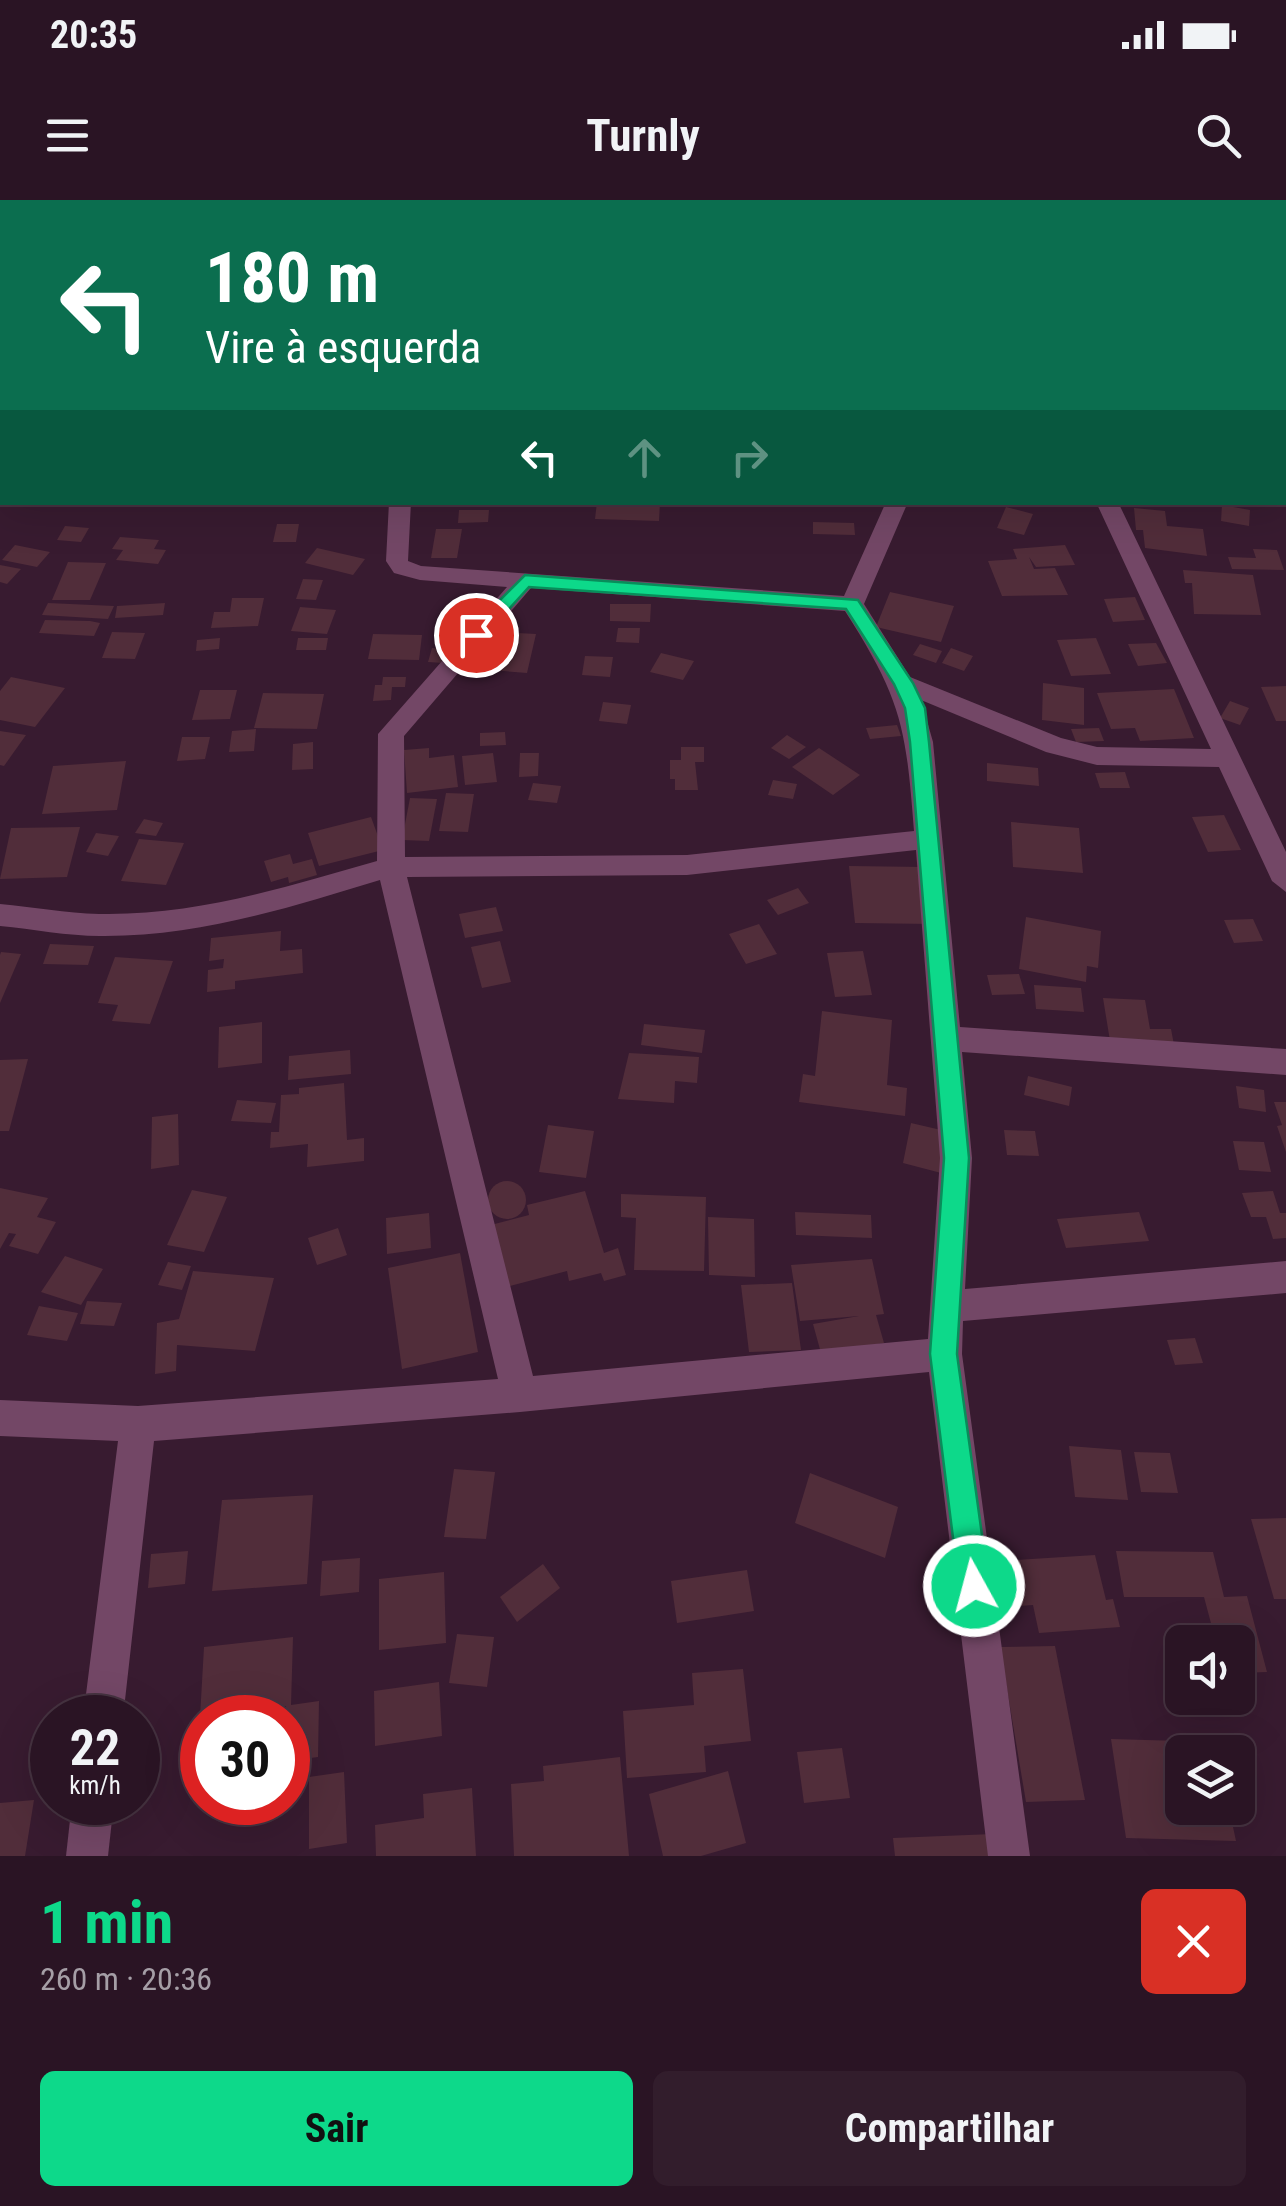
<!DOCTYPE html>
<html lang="pt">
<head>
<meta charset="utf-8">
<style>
  body { margin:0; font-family:"Roboto Condensed",sans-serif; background:#321d2c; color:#f1f3f6; height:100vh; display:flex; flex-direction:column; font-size:38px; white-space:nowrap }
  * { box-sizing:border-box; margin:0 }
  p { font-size:32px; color:#a59ea6 }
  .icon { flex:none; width:55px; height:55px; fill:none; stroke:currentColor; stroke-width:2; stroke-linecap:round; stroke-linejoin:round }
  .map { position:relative; height:1656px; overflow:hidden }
  .panel { display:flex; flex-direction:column; background:#2a1424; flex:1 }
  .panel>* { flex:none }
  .banner { position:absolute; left:0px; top:0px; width:1288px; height:305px; box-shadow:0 10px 40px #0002,0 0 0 2px #463341; background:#0b6e4f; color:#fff; overflow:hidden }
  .buttons { position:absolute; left:1165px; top:1425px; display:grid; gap:20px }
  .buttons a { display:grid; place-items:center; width:90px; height:90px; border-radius:15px; background:#2a1424; box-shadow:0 10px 40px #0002,0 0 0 2px #463341; font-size:50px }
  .speed { position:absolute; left:30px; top:1495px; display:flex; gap:20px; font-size:50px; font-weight:700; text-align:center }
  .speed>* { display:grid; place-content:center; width:130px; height:130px; border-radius:50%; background:#2a1424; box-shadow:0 10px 40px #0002,0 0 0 2px #463341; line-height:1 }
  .speed small { font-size:25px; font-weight:400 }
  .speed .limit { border:15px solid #d22; background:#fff; color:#111 }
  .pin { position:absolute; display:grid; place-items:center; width:85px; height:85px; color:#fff; margin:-42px; border:5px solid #fff; border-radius:50%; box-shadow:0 2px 10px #0007 }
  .me { position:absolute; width:110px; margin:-55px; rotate:353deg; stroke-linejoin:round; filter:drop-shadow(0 0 8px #0008) }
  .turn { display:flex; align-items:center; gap:35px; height:210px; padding:0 40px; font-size:45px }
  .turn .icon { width:130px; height:130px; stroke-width:2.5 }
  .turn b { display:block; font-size:70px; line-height:85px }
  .lanes { display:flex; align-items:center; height:95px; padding:0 40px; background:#0003; justify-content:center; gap:50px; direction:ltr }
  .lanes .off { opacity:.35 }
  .round { display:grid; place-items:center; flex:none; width:105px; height:105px; border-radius:15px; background:#321d2c }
  .head { display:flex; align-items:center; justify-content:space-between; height:170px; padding:0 40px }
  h1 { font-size:60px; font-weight:700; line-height:75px; color:#0dd98a }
  .cta { display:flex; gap:20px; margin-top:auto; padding:20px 40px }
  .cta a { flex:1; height:115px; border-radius:15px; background:#0dd98a; color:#111; font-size:40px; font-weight:700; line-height:115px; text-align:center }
  .cta a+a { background:#321d2c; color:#f1f3f6 }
  .status { display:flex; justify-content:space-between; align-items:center; height:70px; padding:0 50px; background:#2a1424; direction:ltr }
  .status svg { height:28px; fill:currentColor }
  header { display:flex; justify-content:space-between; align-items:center; height:130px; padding:0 40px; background:#2a1424; font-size:45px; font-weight:700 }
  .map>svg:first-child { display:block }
  .building { fill:#512d3a }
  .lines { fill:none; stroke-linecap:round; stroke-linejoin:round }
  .street { fill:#734766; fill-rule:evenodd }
  .route { fill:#0dd98a; stroke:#088d5a; stroke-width:2.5 }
</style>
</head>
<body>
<div class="status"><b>20:35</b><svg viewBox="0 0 49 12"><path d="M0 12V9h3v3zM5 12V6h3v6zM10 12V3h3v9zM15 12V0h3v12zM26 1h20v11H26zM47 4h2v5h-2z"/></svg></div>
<header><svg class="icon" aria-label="menu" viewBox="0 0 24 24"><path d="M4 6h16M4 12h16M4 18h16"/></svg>Turnly<svg class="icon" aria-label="search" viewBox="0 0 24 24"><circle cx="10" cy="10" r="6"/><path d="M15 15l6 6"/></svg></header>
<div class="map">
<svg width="1286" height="1656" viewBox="0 0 1286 1656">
  <rect width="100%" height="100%" fill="#381b30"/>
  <!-- building -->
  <g class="building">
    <polygon points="597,302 660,302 659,321 595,319"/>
    <polygon points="1222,305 1250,310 1249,326 1221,321"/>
    <polygon points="1006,307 1033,314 1024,335 997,328"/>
    <polygon points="1134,308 1165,311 1167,326 1203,329 1207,356 1145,348 1143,330 1136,330"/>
    <polygon points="459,310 489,310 488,322 458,323"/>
    <polygon points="813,322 854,323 855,335 813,334"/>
    <polygon points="277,324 299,324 296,342 273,342"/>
    <polygon points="65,326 89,328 81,342 57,340"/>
    <polygon points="436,329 462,329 457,358 431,358"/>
    <polygon points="120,337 159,340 154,349 166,350 158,364 116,360 123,350 112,349"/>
    <polygon points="15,345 50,352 37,367 2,360"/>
    <polygon points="1065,345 1075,365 1036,367 1029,357 1034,369 1055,368 1068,395 1002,396 988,361 1017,359 1013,349"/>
    <polygon points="317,348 365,359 353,375 305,363"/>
    <polygon points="1253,349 1277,350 1284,370 1232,369 1228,357 1256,358"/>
    <polygon points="68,362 106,363 90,400 52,400"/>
    <polygon points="0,365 21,369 7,384 0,382"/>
    <polygon points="1183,370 1253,375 1261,415 1194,414 1192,383 1185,383"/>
    <polygon points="303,379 323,380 316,400 296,399"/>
    <polygon points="890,392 954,406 941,442 876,427"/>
    <polygon points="1135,397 1145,420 1113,422 1104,399"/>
    <polygon points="232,398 264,398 258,426 211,428 214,412 230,412"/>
    <polygon points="48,403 114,406 108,419 42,415"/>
    <polygon points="165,403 163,415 115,418 117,406"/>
    <polygon points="610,404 651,404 650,422 610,421"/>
    <polygon points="300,407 336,410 327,434 291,431"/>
    <polygon points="45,420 90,421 100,423 94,436 39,433"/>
    <polygon points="618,428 640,428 639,443 616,442"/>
    <polygon points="112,432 145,433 135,459 102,458"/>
    <polygon points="499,432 536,434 527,473 490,470"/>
    <polygon points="373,434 422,435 419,460 368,459"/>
    <polygon points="220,438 219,449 196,451 197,440"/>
    <polygon points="298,438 328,438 326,450 296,450"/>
    <polygon points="1096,438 1111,474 1071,476 1057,440"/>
    <polygon points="1156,443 1167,463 1138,466 1128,444"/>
    <polygon points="920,444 942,451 936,463 913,455"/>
    <polygon points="432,448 462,450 458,464 428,462"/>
    <polygon points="951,448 973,456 964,471 942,463"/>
    <polygon points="661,453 694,461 683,480 650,472"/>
    <polygon points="585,456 613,457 610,477 582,475"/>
    <polygon points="11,477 65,488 35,527 0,520 0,491"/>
    <polygon points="383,477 406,477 405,487 392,487 391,500 373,501 375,485 382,485"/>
    <polygon points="1043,483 1084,488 1084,525 1042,520"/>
    <polygon points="1286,486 1286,521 1276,521 1261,487"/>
    <polygon points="1174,489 1194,538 1140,541 1135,528 1111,529 1097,493"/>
    <polygon points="200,490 237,490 230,519 192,520"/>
    <polygon points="263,493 324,494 317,529 254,528"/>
    <polygon points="1230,501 1249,508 1240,525 1220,518"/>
    <polygon points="603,502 631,505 627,524 599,521"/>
    <polygon points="897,525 901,536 870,539 866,528"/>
    <polygon points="1099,528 1104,541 1076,542 1071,529"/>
    <polygon points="256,529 254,551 229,552 232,531"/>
    <polygon points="0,531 26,535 4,566 0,565"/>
    <polygon points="505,532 506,545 480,546 480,533"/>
    <polygon points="787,535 806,547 789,559 771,548"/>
    <polygon points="182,537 210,537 205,559 177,561"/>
    <polygon points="313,542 313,569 292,570 293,544"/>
    <polygon points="681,547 704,547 704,562 695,562 698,590 675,590 675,579 670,579 670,560 681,560"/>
    <polygon points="429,548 429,558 454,555 458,587 407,593 404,550"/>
    <polygon points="819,548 860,575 833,595 792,567"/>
    <polygon points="493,553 497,582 465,585 462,556"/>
    <polygon points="520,553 539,553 538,576 519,577"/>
    <polygon points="126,561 117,610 42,614 53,566"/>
    <polygon points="987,563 1038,568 1039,586 987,581"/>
    <polygon points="1125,572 1130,588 1100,588 1095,573"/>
    <polygon points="773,580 797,584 793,599 768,595"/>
    <polygon points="533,583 561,586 557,603 528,600"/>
    <polygon points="446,593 474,594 468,632 439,631"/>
    <polygon points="410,598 437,599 429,641 402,640"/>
    <polygon points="1224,615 1241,650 1208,652 1192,617"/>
    <polygon points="371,617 383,650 319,666 308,633"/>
    <polygon points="144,619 163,623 156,636 135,633"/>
    <polygon points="1011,622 1079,628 1083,673 1013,667"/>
    <polygon points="80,627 67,677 0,679 11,628"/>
    <polygon points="96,633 119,636 108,656 86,652"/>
    <polygon points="139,639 184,643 166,685 121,681"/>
    <polygon points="290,654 293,664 312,659 317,675 289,683 288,677 271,682 264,661"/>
    <polygon points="849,666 924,667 933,724 855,723"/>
    <polygon points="798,688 809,703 778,715 767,700"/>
    <polygon points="496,707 503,731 465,738 459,714"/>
    <polygon points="1026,717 1101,731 1098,768 1087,766 1086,782 1019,769"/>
    <polygon points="1253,719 1263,741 1234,743 1224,720"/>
    <polygon points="759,724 777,754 746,764 729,734"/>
    <polygon points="281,731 280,751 302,749 303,773 235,781 235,789 207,792 208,770 223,768 224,759 209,761 211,738"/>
    <polygon points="500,741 511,782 482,788 471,747"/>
    <polygon points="50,744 94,746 88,765 43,764"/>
    <polygon points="863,751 872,795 835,797 827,753"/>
    <polygon points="1,752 21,754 0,803 0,755"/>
    <polygon points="115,757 173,761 150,824 112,821 118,805 98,803"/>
    <polygon points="1019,774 1025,794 992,795 987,775"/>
    <polygon points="1034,785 1081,788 1084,812 1036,809"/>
    <polygon points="1103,798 1145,800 1150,829 1171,829 1175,850 1111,847"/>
    <polygon points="822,811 892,820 887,885 907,888 905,916 799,902 803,874 815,876"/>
    <polygon points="262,822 262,863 218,868 219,827"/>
    <polygon points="644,824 705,830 702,853 641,845"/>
    <polygon points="350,850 351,874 288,880 289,856"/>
    <polygon points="629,853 699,857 697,883 675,881 674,903 618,899"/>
    <polygon points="28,859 9,931 0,931 0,860"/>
    <polygon points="1028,876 1072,887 1069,906 1024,895"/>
    <polygon points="344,883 347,940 364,938 364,961 307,967 308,944 270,948 271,932 279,932 281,895 299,894 299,888"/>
    <polygon points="1236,886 1264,890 1266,912 1239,908"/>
    <polygon points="237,900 276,903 271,923 231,921"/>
    <polygon points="1274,902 1286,902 1286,952 1277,926 1282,925"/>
    <polygon points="178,914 179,965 151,969 152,917"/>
    <polygon points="911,923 954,933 945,974 903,963"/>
    <polygon points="548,925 594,931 586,978 539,972"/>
    <polygon points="1004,930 1035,931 1039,956 1007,955"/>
    <polygon points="1233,941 1264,942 1271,972 1239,970"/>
    <circle cx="507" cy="1000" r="19"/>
    <polygon points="0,988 48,998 37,1017 56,1022 38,1054 9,1046 16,1034 9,1033 0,1049"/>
    <polygon points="192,990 227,997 204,1052 167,1045"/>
    <polygon points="585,991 604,1053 618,1048 626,1075 604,1081 601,1073 569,1081 567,1071 499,1089 483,1027 529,1015 527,1005"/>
    <polygon points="1273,991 1280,1013 1286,1013 1286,1038 1273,1039 1266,1017 1251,1017 1242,993"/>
    <polygon points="621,994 706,997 704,1071 634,1070 636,1018 621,1017"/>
    <polygon points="795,1012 871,1015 872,1038 796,1035"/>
    <polygon points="1139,1012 1149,1041 1066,1048 1057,1019"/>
    <polygon points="429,1013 431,1048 387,1054 386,1018"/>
    <polygon points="708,1017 754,1019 755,1077 709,1075"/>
    <polygon points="338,1028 347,1055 317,1065 308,1038"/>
    <polygon points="460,1053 478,1152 402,1169 388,1068"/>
    <polygon points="65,1056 103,1069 81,1105 41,1092"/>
    <polygon points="872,1059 884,1114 876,1115 884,1143 821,1153 813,1124 859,1116 800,1121 791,1065"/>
    <polygon points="168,1062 191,1066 182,1090 158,1085"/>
    <polygon points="193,1071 274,1078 255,1151 177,1145 176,1171 155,1174 157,1123 179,1119"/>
    <polygon points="792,1083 801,1150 749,1152 741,1085"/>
    <polygon points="87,1101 122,1103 114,1126 80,1124"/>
    <polygon points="39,1106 78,1113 67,1141 27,1135"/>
    <polygon points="1195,1138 1203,1163 1175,1165 1167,1140"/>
    <polygon points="1069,1246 1121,1250 1128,1300 1075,1297"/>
    <polygon points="1134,1252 1170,1253 1178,1293 1141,1292"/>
    <polygon points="454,1269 495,1272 486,1339 444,1337"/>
    <polygon points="810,1273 898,1307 885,1358 795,1323"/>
    <polygon points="313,1295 307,1384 212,1391 222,1300"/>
    <polygon points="1286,1318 1286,1399 1274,1399 1251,1319"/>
    <polygon points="188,1351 185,1384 148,1388 151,1354"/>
    <polygon points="1116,1351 1213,1352 1224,1397 1247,1396 1267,1472 1238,1473 1238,1442 1216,1442 1204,1397 1124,1397"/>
    <polygon points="1095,1355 1106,1400 1113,1399 1120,1427 1039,1433 1033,1405 991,1408 982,1362"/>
    <polygon points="360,1358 359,1392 320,1396 322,1361"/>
    <polygon points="543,1364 560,1388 517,1422 500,1397"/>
    <polygon points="747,1370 754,1411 677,1423 671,1381"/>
    <polygon points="444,1372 446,1443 379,1450 379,1379"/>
    <polygon points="457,1434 494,1437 487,1487 449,1483"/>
    <polygon points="293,1437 291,1505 319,1501 318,1557 288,1561 286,1506 200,1517 204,1447"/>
    <polygon points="1055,1446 1085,1600 1026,1602 1000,1447"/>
    <polygon points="743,1469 751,1541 704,1546 706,1572 627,1578 623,1511 694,1505 692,1473"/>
    <polygon points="439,1482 442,1536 375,1546 374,1491"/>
    <polygon points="152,1533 146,1570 138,1570 138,1534"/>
    <polygon points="1111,1539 1216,1542 1218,1552 1182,1552 1182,1608 1229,1608 1236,1641 1126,1638"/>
    <polygon points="842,1548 850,1598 804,1603 797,1552"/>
    <polygon points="620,1557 629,1656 514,1656 511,1584 544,1581 543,1566"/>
    <polygon points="728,1571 746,1643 701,1656 663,1656 649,1594"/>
    <polygon points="344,1572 347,1643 309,1649 309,1577"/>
    <polygon points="472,1588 476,1656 376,1656 375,1625 424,1618 423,1594"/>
    <polygon points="34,1600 25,1656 0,1656 0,1603"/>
    <polygon points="993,1634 997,1656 895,1656 893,1638"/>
  </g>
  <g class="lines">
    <!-- street -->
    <g class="street">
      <polygon points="185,0 210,0 212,2 187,2"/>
      <polygon points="409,0 427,0 427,2 410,2"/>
      <polygon points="971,0 989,0 991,2 973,2"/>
      <rect x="1285" y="15" width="1" height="10"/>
      <polygon points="0,81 2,82 2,93 0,93"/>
      <path d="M389,302H411L408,361L421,366L844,396L886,302H908L864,404L910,477L1061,538L1097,547L1211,549L1096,302H1118L1286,652V692L1272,681L1219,567L1097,565L1046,552L921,500L933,542L960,827L1286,849V875L962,852L972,958L965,1089L1286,1061V1093L963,1121L962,1154L1030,1656H988L929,1172L520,1212L154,1241L123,1518H83L118,1241L0,1236V1200L138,1206L498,1179L380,680C288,708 198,737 100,736C67,736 33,729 0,726V704C33,707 66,713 99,714C196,716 286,687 377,661L378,534L507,387L420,380L394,373L386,361ZM531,388L845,411C902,500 906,527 914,631L687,655L405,657L404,536ZM916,650L940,958L928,1139L533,1176L407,677L687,675Z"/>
      <polygon points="72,1602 114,1602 108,1656 66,1656"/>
    </g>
  </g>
  <!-- route -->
  <polygon class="route" points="525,375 858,400 913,483 925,508 929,542 969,958 957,1154 989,1386 984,1396 974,1400 964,1396 959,1386 930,1154 944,958 910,542 905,508 894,484 846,409 529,387 482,439 469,439 469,431"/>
</svg>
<div class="buttons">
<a><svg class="icon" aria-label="sound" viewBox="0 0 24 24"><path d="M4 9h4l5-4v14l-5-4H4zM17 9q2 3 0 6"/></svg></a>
<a><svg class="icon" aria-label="layers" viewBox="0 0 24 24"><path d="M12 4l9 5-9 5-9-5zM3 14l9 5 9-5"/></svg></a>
</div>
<div class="speed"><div>22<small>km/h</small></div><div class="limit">30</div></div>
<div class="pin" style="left:476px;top:435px;background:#d93025"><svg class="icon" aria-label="arrive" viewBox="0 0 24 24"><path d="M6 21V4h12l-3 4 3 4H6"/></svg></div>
<svg class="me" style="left:974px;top:1386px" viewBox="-20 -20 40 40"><circle r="17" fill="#0dd98a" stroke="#fff" stroke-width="3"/><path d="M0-11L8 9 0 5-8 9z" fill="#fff"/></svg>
<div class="banner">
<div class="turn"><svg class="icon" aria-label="left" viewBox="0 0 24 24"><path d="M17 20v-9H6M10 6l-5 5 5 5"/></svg><div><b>180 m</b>Vire à esquerda</div></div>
<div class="lanes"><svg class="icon" aria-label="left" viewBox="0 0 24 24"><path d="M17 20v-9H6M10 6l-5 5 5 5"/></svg><svg class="icon off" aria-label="ahead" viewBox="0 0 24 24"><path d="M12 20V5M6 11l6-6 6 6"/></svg><svg class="icon off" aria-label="right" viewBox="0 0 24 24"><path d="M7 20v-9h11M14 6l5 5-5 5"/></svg></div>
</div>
</div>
<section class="panel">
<div class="head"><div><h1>1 min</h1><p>260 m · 20:36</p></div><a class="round" style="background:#d93025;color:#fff"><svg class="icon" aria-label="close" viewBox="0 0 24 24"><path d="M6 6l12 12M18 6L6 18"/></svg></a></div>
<div class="cta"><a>Sair</a><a>Compartilhar</a></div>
</section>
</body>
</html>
